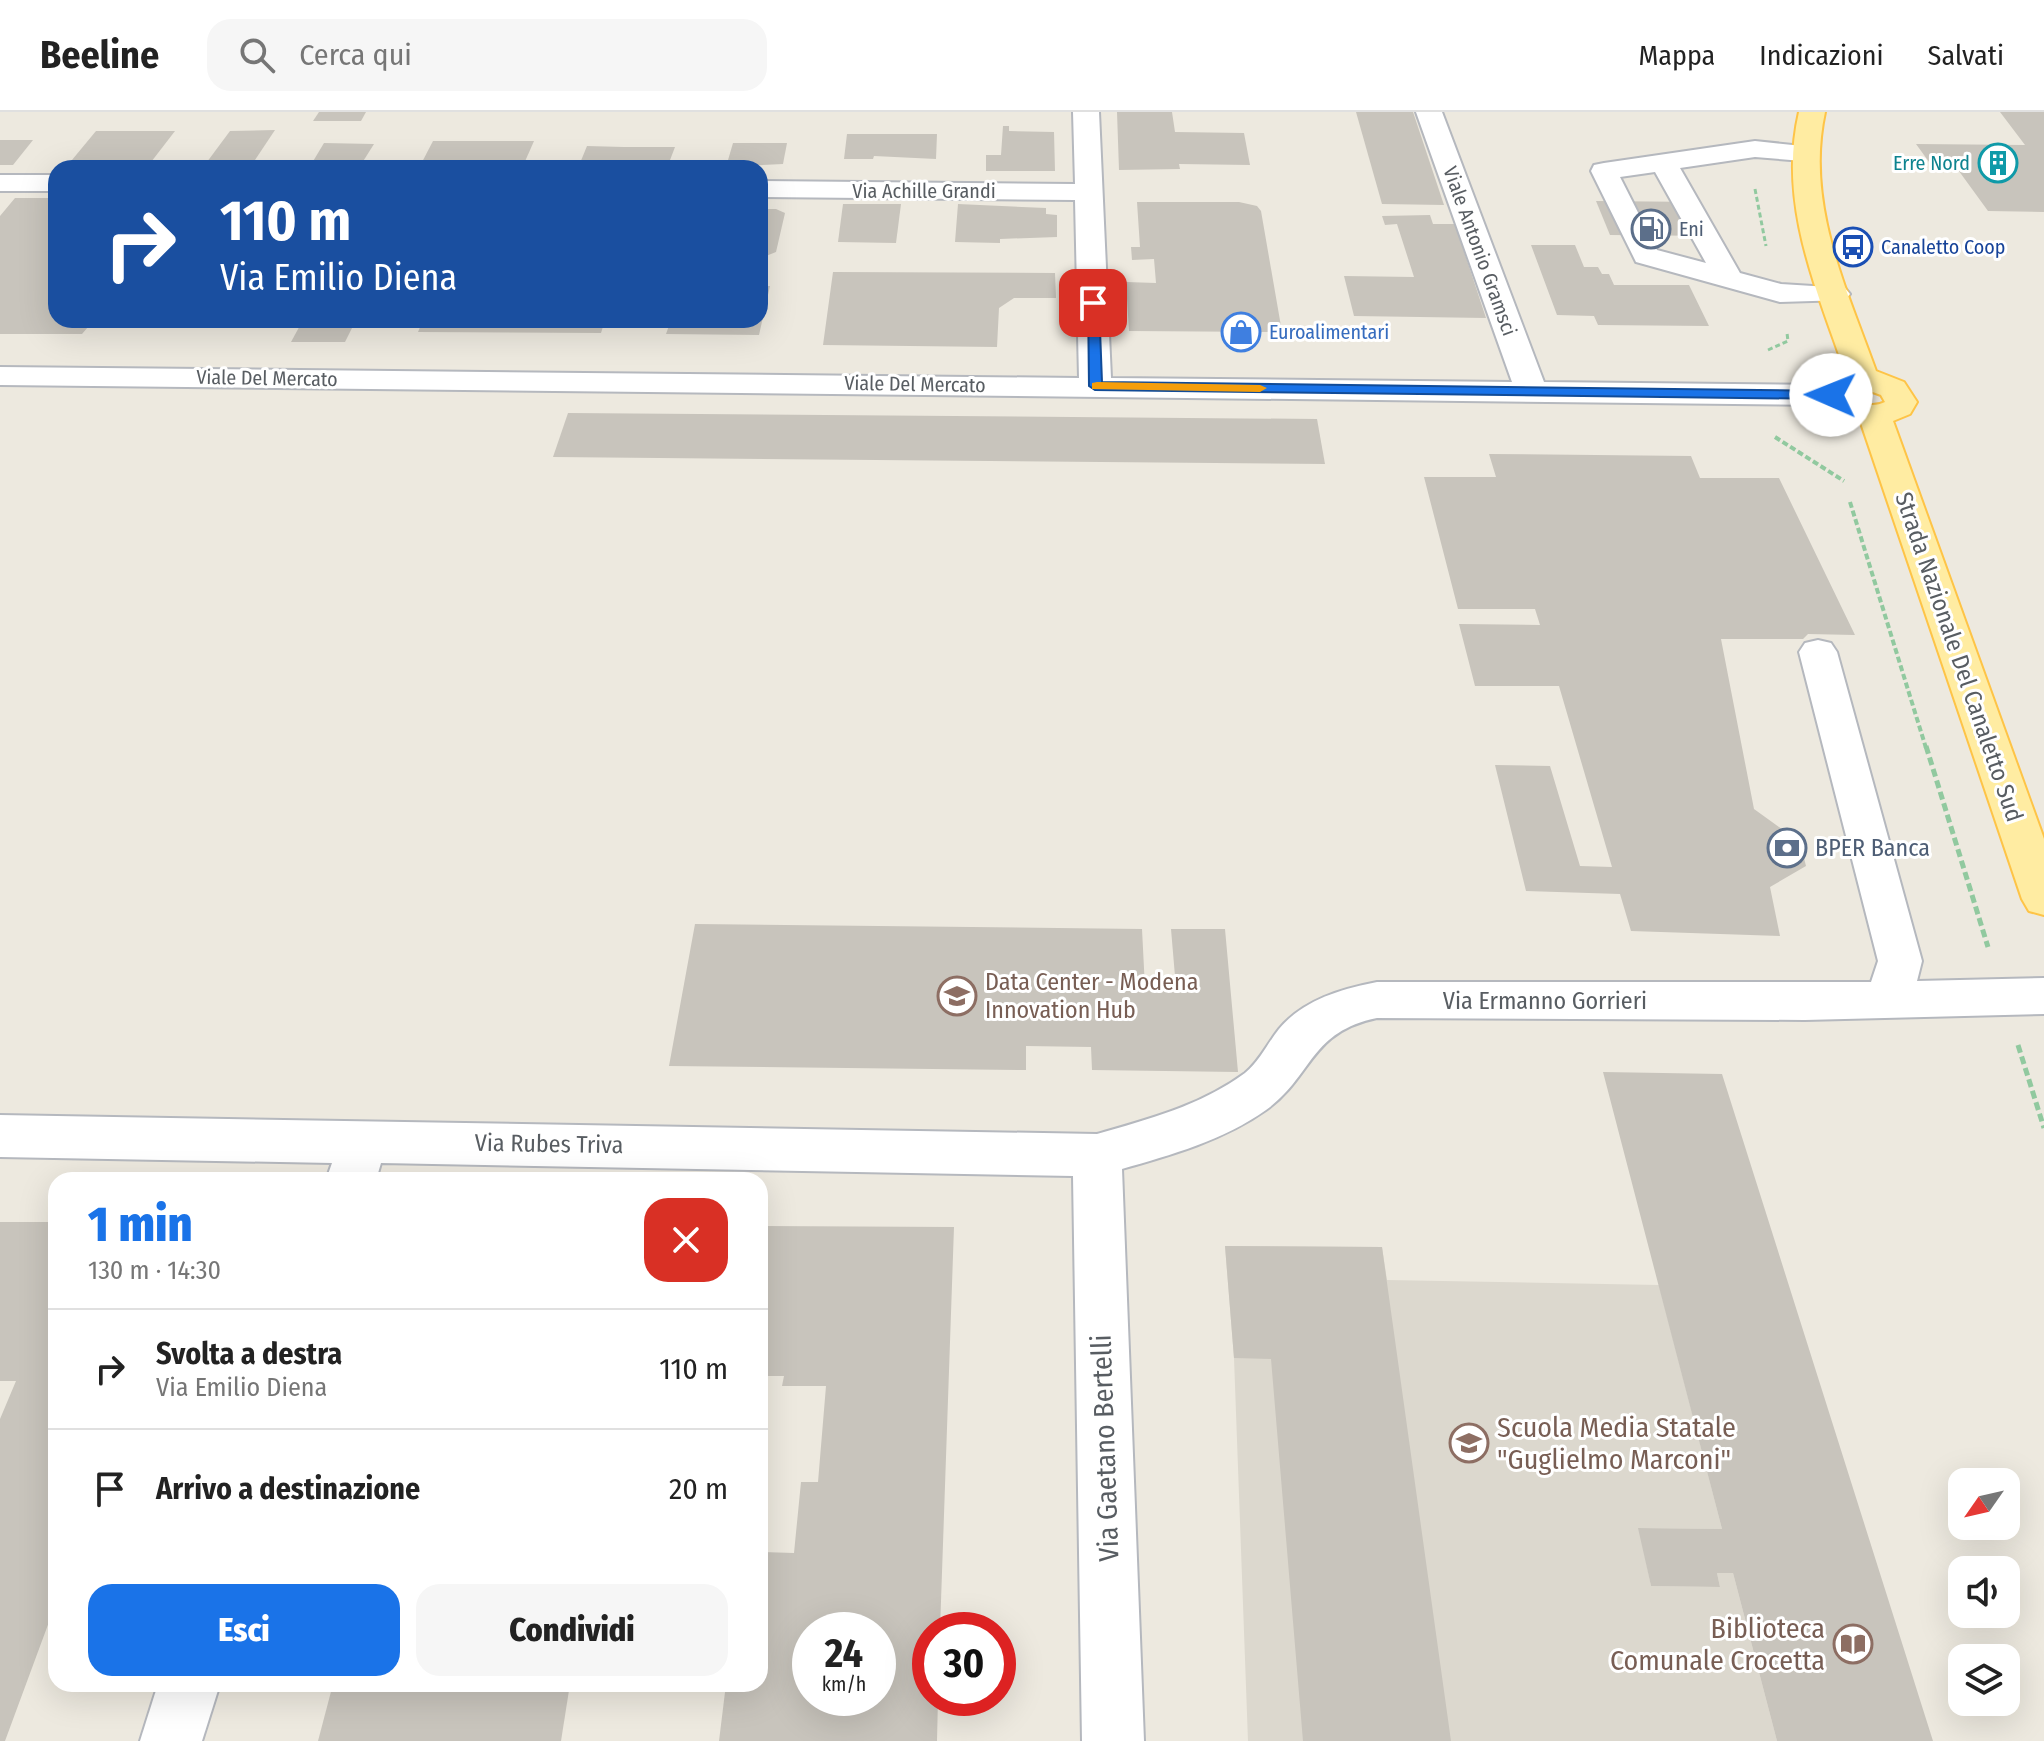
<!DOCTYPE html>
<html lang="it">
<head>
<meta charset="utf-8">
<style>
  body { margin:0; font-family:"Fira Sans Condensed",sans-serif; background:#f6f6f6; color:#222; height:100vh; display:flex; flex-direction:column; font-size:30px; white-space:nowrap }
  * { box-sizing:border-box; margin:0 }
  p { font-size:26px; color:#767676 }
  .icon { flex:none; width:44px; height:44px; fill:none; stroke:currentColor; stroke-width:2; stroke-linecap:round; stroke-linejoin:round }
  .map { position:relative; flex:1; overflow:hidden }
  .side { position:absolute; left:48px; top:1060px; width:720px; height:520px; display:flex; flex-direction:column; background:#fff; border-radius:24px; box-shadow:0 8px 32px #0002 }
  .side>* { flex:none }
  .banner { position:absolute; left:48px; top:48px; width:720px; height:168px; border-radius:24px; box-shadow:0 8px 32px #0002; background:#1a4fa0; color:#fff; overflow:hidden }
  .needle { width:52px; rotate:236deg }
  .buttons { position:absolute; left:1948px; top:1356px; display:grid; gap:16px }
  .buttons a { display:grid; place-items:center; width:72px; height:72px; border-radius:16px; background:#fff; box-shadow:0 8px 32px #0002; font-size:40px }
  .speed { position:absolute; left:792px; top:1500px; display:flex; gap:16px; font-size:40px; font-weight:700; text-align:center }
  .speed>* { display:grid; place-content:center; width:104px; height:104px; border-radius:50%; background:#fff; box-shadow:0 8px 32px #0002; line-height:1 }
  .speed small { font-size:20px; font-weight:400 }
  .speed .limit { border:12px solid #d22; background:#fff; color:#111 }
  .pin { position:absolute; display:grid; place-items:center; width:68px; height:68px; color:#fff; margin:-34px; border-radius:16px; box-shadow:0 4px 12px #0006 }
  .me { position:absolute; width:88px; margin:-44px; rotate:271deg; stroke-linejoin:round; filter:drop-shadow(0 0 6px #0008) }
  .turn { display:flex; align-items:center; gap:28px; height:168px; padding:0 40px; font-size:36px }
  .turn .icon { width:104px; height:104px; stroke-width:2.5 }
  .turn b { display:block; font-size:56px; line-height:68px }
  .round { display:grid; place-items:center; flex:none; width:84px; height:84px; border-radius:24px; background:#f6f6f6 }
  .overview { display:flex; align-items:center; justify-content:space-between; height:136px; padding:0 40px }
  h1 { font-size:48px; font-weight:800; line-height:60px; color:#1a73e8 }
  .button { display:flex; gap:16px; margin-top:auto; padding:16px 40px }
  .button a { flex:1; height:92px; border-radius:24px; background:#1a73e8; color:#fff; font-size:32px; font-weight:800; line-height:92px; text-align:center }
  .button a+a { background:#f6f6f6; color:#222 }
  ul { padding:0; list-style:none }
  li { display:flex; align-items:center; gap:24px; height:120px; padding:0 40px; border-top:2px solid #e0e0e0 }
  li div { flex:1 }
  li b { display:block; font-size:30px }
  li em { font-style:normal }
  header { display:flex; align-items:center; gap:48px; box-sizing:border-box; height:112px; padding:0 40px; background:#fff; border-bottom:2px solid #e0e0e0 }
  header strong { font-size:38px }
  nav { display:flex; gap:44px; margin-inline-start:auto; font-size:28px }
  .search { width:560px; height:72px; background:#f6f6f6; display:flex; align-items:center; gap:20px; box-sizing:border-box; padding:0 28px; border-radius:24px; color:#767676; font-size:30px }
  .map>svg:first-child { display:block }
  .education { fill:#dcd8ce }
  .building { fill:#c8c4bc; fill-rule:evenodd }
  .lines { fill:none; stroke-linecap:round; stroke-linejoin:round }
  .minor-casing { stroke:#b5b8be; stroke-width:4 }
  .major-casing { stroke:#fec447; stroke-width:4 }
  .path-far2 { stroke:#91c99f; stroke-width:3; stroke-dasharray:5 3; stroke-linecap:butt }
  .path-far1 { stroke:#91c99f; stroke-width:4; stroke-dasharray:6 3; stroke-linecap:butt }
  .path { stroke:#91c99f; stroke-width:5; stroke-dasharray:8 4; stroke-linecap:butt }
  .minor { fill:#fff; fill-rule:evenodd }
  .major { fill:#ffeca2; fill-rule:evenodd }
  .route { fill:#1a73e8; stroke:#114b97; stroke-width:2 }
  .slow { fill:#f59e0b }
  .labels { text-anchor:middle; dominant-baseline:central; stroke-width:6; stroke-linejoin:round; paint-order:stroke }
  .far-culture-label { font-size:20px; fill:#0d838f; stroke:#fff; text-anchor:end }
  .far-street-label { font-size:20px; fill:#585d62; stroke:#fff }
  .far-service-label { font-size:20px; fill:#4e5e75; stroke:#fff; text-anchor:start }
  .far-transit-label { font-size:20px; fill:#164399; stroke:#fff; text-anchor:start }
  .far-shop-label { font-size:20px; fill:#366cbe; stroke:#fff; text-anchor:start }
  .street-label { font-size:24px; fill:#585d62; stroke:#fff }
  .service-label { font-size:24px; fill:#4e5e75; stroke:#fff; text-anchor:start }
  .education-label { font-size:24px; fill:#785e54; stroke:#fff; text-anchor:start }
  .near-education-label { font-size:28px; fill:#785e54; stroke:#fff; text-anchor:start }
  .near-street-label { font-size:28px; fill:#585d62; stroke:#fff }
</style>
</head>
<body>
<header>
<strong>Beeline</strong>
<div class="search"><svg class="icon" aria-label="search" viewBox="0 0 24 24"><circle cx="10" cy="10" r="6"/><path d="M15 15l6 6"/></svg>Cerca qui</div>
<nav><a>Mappa</a><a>Indicazioni</a><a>Salvati</a></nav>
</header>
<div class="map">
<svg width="2044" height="1629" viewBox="0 0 2044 1629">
  <rect width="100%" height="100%" fill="#ede9df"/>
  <!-- education -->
  <polygon class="education" points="1225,1134 1382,1135 1387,1168 1659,1173 1722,1417 1639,1416 1651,1474 1720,1475 1717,1461 1733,1461 1777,1629 1248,1629 1234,1246"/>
  <!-- building -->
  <g class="building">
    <polygon points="319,0 366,0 361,9 313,9"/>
    <polygon points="1117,0 1172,0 1175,20 1244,21 1250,53 1179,52 1180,57 1119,58"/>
    <polygon points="1356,0 1413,0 1444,93 1382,92"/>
    <polygon points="2000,0 2044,0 2044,100 1988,99 1956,55 1932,54 1916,32 2025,33"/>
    <polygon points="1003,14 1009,14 1009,19 1054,20 1055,59 986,59 986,43 1001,43"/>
    <polygon points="275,18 251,54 204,54 230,19"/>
    <polygon points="96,19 175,19 148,54 67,54"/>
    <polygon points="847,22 937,22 936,47 874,44 873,47 844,47"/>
    <polygon points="0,28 33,28 13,53 0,53"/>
    <polygon points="433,29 534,29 523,54 420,54"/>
    <polygon points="324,31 374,32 362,51 312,51"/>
    <polygon points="733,31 787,31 783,52 726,55"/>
    <polygon points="587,34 624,35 675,35 667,56 578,56"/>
    <polygon points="15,86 56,86 56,208 94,208 82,222 0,222 0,104"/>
    <polygon points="1596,89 1701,90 1718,124 1610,123"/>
    <polygon points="1137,90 1239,90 1257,94 1261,99 1282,220 1129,219 1126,170 1156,171 1154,147 1132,148 1131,135 1140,135"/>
    <polygon points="843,92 901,92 896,131 838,130"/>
    <polygon points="958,92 1046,96 1046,102 1057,103 1057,125 1000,127 1000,131 955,130"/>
    <polygon points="760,97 776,97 785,101 776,140 766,144 760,144"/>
    <polygon points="1430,103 1433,112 1455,112 1486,206 1354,204 1344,164 1414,165 1397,112 1385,113 1382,104"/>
    <polygon points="1531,133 1575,133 1584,155 1598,155 1602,162 1609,162 1614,173 1689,173 1709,214 1598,213 1594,204 1557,203"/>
    <polygon points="833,160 1055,161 1056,186 1014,186 999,196 997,235 823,233"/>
    <polygon points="760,174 770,174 759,223 666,222 671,208 760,208"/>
    <polygon points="303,208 356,208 345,230 291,230"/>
    <polygon points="423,208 605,208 601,221 418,220"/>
    <polygon points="568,301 1317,307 1325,352 553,345"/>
    <polygon points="1489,342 1691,344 1700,366 1779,366 1855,523 1808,522 1803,527 1721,527 1754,697 1800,730 1806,754 1770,775 1780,824 1631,819 1620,782 1526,779 1495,653 1550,654 1580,754 1612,755 1559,574 1475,574 1459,512 1540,513 1535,497 1458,497 1424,365 1496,365"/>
    <polygon points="695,812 1142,817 1145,876 1176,876 1171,817 1225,817 1238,960 1092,958 1091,935 1026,934 1026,958 669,954"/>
    <polygon points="1603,960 1722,962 1933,1629 1777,1629 1733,1461 1717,1461 1720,1475 1651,1474 1638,1416 1722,1417"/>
    <polygon points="0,1110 56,1110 56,1491 5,1629 0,1629 0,1307 16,1269 0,1269"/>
    <path d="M760,1114L954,1115L940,1518H930V1586H938L937,1629H719L726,1572H760V1440L794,1441L801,1370H818L826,1274H782L784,1264H760ZM810,1518H878V1586H810Z"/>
    <polygon points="1225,1134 1382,1135 1451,1629 1303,1629 1271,1247 1234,1246"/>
    <polygon points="333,1572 570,1572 561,1629 318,1629"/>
  </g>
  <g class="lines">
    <defs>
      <g id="minor">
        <polygon points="1073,0 1099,0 1111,266 1512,270 1416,0 1442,0 1544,270 1831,273 1842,276 1847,283 1842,290 1831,293 0,273 0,255 1079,266 1075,88 760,85 760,69 1075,72"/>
        <path d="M1755,29L1812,35L1816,41L1812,47L1803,49L1755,45L1680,56L1740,161L1781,172L1845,176L1850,182L1845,188L1780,190L1636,150L1591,59L1594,53L1604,51ZM1655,60L1706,151L1657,138L1620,65Z"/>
        <rect x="0" y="63" width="56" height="16"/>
        <path d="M1818,528L1831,531L1837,540L1922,849L1917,869L2044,866V902L1805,908L1377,906C1309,920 1313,964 1266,998C1224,1028 1171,1043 1122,1057L1144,1629H1082L1073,1064L381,1051L376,1068H326L332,1051L0,1045V1003L1097,1022C1149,1007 1200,994 1245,961C1260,949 1267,932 1279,917C1303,888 1341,877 1377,870H1871L1878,849L1799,540L1805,531Z"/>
        <polygon points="158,1572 220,1572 202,1629 140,1629"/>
      </g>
      <path id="major" d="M1799,0H1825C1805,91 1846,175 1876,259L1904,270L1917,290L1910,302L1893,309L2044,727V803L2029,799L2022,787L1861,311L1829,299L1813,276L1829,260L1844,257C1815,173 1778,90 1799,0ZM1859,275L1881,283L1885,290C1871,297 1854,291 1846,278Z"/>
    </defs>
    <!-- minor casing -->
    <use href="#minor" class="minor-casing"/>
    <!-- major casing -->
    <use href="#major" class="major-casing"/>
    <!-- path-far2 -->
    <g class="path-far2">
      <polyline points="1755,77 1766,134"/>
      <polyline points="1768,238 1788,229 1787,221"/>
    </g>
    <!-- path-far1 -->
    <g class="path-far1">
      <polyline points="1775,325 1844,369"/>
      <polyline points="1850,390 1926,636"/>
    </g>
    <!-- path -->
    <g class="path">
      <polyline points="1926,634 1988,835"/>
      <polyline points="2018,933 2044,1016"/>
    </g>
    <!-- minor -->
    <use href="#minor" class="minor"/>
    <!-- major -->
    <use href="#major" class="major"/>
  </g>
  <!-- route -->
  <polygon class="route" points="1088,188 1099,191 1102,270 1831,279 1837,283 1831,287 1095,278 1089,274"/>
  <!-- slow -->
  <polygon class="slow" points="1097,270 1260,273 1267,276 1260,280 1092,277 1092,271"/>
  <!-- icons -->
  <defs>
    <symbol id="building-ring" viewBox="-11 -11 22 22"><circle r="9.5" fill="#fff" stroke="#0f9aa8" stroke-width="1.5"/><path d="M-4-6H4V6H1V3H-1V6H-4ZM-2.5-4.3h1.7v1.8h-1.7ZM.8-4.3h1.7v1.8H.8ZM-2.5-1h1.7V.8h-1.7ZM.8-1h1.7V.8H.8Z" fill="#0f9aa8"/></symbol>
    <symbol id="fuel-ring" viewBox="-11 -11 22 22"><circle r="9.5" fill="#fff" stroke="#5c6f8a" stroke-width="1.5"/><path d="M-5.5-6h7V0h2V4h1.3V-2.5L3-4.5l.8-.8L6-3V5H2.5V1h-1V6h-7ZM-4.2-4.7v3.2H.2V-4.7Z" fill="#5c6f8a"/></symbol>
    <symbol id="bus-ring" viewBox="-11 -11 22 22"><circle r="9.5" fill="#fff" stroke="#1a4fb4" stroke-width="1.5"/><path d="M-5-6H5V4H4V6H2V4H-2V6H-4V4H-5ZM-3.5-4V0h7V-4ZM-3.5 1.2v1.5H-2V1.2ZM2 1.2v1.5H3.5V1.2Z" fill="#1a4fb4"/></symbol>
    <symbol id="shop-ring" viewBox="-11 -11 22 22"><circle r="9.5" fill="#fff" stroke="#3f7fe0" stroke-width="1.5"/><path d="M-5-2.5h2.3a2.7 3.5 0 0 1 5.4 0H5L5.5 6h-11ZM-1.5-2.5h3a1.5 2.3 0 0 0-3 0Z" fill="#3f7fe0"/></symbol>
    <symbol id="bank-ring" viewBox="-11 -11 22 22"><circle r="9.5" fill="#fff" stroke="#5c6f8a" stroke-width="1.5"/><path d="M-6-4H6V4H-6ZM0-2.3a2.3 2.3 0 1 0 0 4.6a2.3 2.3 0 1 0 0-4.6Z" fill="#5c6f8a"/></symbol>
    <symbol id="university-ring" viewBox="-11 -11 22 22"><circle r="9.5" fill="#fff" stroke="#8d6e63" stroke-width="1.5"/><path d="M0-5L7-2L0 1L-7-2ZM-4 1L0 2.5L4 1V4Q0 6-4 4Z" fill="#8d6e63"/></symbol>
    <symbol id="school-ring" viewBox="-11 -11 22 22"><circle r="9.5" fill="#fff" stroke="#8d6e63" stroke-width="1.5"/><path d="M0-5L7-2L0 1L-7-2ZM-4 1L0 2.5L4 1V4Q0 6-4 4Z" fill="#8d6e63"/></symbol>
    <symbol id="library-ring" viewBox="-11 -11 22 22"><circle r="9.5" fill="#fff" stroke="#8d6e63" stroke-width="1.5"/><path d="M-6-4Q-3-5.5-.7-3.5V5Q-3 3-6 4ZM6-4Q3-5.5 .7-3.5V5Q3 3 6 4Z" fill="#8d6e63"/></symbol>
  </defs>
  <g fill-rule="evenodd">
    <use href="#building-ring" x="1976" y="29" width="44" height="44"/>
    <use href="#fuel-ring" x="1629" y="95" width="44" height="44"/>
    <use href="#bus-ring" x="1831" y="113" width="44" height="44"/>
    <use href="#shop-ring" x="1219" y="198" width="44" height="44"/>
    <use href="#bank-ring" x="1765" y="714" width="44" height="44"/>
    <use href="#university-ring" x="935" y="862" width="44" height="44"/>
    <use href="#school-ring" x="1447" y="1309" width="44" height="44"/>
    <use href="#library-ring" x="1831" y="1510" width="44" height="44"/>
  </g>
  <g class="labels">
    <!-- far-culture labels -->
    <g class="far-culture-label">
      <text x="1970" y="51">Erre Nord</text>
    </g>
    <!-- far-street labels -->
    <g class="far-street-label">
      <text x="924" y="79">Via Achille Grandi</text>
      <text transform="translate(1480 139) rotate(70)">Viale Antonio Gramsci</text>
      <text transform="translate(267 266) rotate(1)">Viale Del Mercato</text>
      <text transform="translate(915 272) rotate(1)">Viale Del Mercato</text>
    </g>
    <!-- far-service labels -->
    <g class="far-service-label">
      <text x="1679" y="117">Eni</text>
    </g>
    <!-- far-transit labels -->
    <g class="far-transit-label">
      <text x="1881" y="135">Canaletto Coop</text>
    </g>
    <!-- far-shop labels -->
    <g class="far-shop-label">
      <text x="1269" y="220">Euroalimentari</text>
    </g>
    <!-- street labels -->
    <g class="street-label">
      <text transform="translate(1959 545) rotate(71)">Strada Nazionale Del Canaletto Sud</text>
      <text x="1545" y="889">Via Ermanno Gorrieri</text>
      <text transform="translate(549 1032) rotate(1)">Via Rubes Triva</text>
    </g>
    <!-- service labels -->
    <g class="service-label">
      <text x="1815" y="736">BPER Banca</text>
    </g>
    <!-- education labels -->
    <g class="education-label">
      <text x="985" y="870">Data Center - Modena<tspan x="985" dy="28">Innovation Hub</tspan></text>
    </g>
    <!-- near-education labels -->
    <g class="near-education-label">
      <text x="1497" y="1315">Scuola Media Statale<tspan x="1497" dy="32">"Guglielmo Marconi"</tspan></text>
      <text x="1825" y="1516" text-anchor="end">Biblioteca<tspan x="1825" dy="32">Comunale Crocetta</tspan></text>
    </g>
    <!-- near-street labels -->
    <g class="near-street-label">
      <text transform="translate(1105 1336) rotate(-92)">Via Gaetano Bertelli</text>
    </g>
  </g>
</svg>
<div class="buttons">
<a><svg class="needle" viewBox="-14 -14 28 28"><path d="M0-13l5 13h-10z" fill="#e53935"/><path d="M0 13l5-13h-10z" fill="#767676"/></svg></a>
<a><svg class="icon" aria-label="sound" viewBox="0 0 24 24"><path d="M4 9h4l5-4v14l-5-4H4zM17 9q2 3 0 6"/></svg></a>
<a><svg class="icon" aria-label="layers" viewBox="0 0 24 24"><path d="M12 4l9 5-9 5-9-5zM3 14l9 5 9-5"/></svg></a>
</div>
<div class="speed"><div>24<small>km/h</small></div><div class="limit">30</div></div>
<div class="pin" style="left:1093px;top:191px;background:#d93025"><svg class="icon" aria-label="arrive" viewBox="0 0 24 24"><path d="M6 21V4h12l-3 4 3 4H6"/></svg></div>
<svg class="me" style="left:1831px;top:283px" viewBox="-20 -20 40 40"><circle r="19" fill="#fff"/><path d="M0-13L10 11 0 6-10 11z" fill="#1a73e8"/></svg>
<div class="banner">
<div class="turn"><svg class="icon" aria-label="right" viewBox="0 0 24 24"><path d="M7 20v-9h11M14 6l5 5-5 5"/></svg><div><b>110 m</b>Via Emilio Diena</div></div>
</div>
<section class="side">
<div class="overview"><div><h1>1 min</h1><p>130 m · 14:30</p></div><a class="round" style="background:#d93025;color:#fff"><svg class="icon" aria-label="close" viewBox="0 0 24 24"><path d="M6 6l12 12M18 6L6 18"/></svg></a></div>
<ul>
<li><svg class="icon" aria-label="right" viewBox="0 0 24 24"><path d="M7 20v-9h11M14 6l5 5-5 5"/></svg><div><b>Svolta a destra</b><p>Via Emilio Diena</p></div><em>110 m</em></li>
<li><svg class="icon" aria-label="arrive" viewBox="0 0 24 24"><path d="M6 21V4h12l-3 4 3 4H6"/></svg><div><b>Arrivo a destinazione</b></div><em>20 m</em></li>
</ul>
<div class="button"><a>Esci</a><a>Condividi</a></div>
</section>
</div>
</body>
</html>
